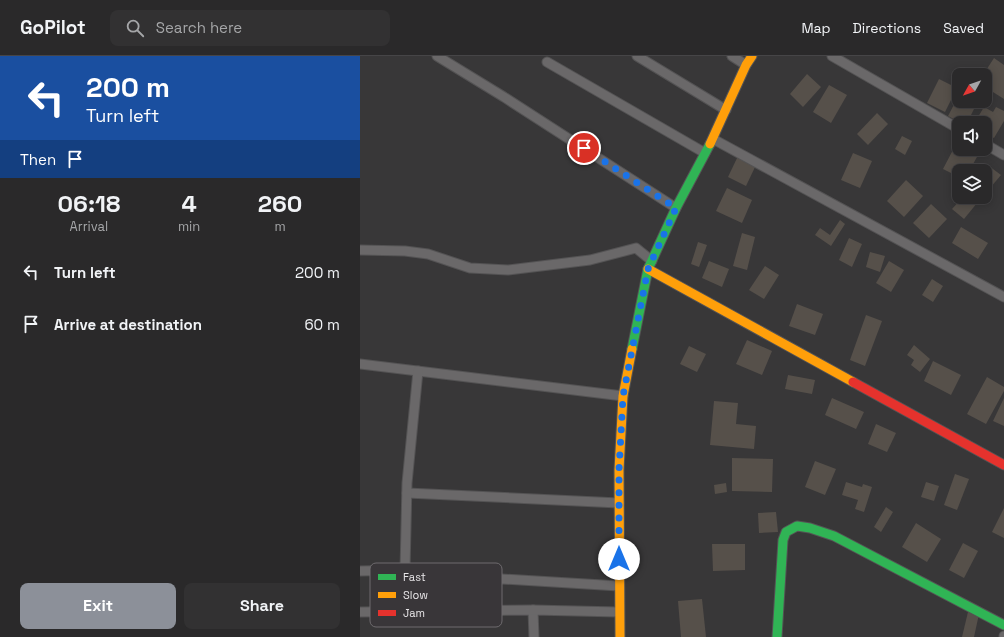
<!DOCTYPE html>
<html lang="en">
<head>
<meta charset="utf-8">
<style>
  body { margin:0; font-family:"Space Grotesk",sans-serif; background:#323132; color:#f1f3f6; height:100vh; display:flex; flex-direction:column; font-size:15px; white-space:nowrap }
  * { box-sizing:border-box; margin:0 }
  p { font-size:13px; color:#a5a6a8 }
  .icon { flex:none; width:22px; height:22px; fill:none; stroke:currentColor; stroke-width:2; stroke-linecap:round; stroke-linejoin:round }
  .map { position:relative; flex:1; overflow:hidden }
  .sheet { display:flex; flex-direction:column; background:#2a292a; width:360px }
  .sheet>* { flex:none }
  .hud { background:#1a4fa0; color:#fff; overflow:hidden }
  .needle { width:26px; rotate:230deg }
  .tools { position:absolute; left:592px; top:12px; display:grid; gap:8px }
  .tools a { display:grid; place-items:center; width:40px; height:40px; border-radius:8px; background:#2a292a; box-shadow:0 2px 10px #0003,0 0 0 1px #464547; font-size:20px }
  .pin { position:absolute; display:grid; place-items:center; width:34px; height:34px; color:#fff; margin:-17px; border:2px solid #fff; border-radius:50%; box-shadow:0 1px 4px #0007 }
  .me { position:absolute; width:44px; margin:-22px; rotate:0deg; stroke-linejoin:round; filter:drop-shadow(0 0 3px #0008) }
  .turn { display:flex; align-items:center; gap:14px; height:84px; padding:0 20px; font-size:18px }
  .turn .icon { width:52px; height:52px; stroke-width:2.5 }
  .turn b { display:block; font-size:28px; line-height:34px }
  .then { display:flex; align-items:center; height:38px; padding:0 20px; background:#0003; gap:8px; font-size:15px }
  .eta { display:flex; justify-content:space-evenly; align-items:center; height:68px; text-align:center }
  .eta b { font-size:24px; font-weight:700; line-height:28px }
  .primary-button { display:flex; gap:8px; margin-top:auto; padding:8px 20px }
  .primary-button a { flex:1; height:46px; border-radius:8px; background:#8c9099; color:#fff; font-size:16px; font-weight:700; line-height:46px; text-align:center }
  .primary-button a+a { background:#323132; color:#f1f3f6 }
  ul { padding:0; list-style:none }
  li { display:flex; align-items:center; gap:12px; height:52px; padding:0 20px }
  li div { flex:1 }
  li b { display:block; font-size:15px }
  li em { font-style:normal }
  header { display:flex; align-items:center; gap:24px; box-sizing:border-box; height:56px; padding:0 20px; background:#2a292a; border-bottom:1px solid #464547 }
  header strong { font-size:19px }
  nav { display:flex; gap:22px; margin-inline-start:auto; font-size:14px }
  .search { width:280px; height:36px; background:#323132; display:flex; align-items:center; gap:10px; box-sizing:border-box; padding:0 14px; border-radius:8px; color:#a5a6a8; font-size:15px }
  main { display:flex; flex:1; min-height:0 }
  .map>svg:first-child { display:block }
  .building { fill:#56504a }
  .lines { fill:none; stroke-linecap:round; stroke-linejoin:round }
  .street-casing { stroke:#545354; stroke-width:11 }
  .fast-casing { stroke:#545354; stroke-width:11 }
  .slow-casing { stroke:#545354; stroke-width:11 }
  .jam-casing { stroke:#545354; stroke-width:11 }
  .street { stroke:#6a6869; stroke-width:9 }
  .fast { stroke:#30b455; stroke-width:9 }
  .slow { stroke:#ff9f0a; stroke-width:9 }
  .jam { stroke:#e5322d; stroke-width:9 }
  .route { stroke:#1a73e8; stroke-width:7; stroke-dasharray:0 12.6 }
  .key { fill:#393639; stroke:#6e6b6e; stroke-width:1 }
  .key-label { font-size:11px; fill:#e8e6e8 }
</style>
</head>
<body>
<header>
<strong>GoPilot</strong>
<div class="search"><svg class="icon" aria-label="search" viewBox="0 0 24 24"><circle cx="10" cy="10" r="6"/><path d="M15 15l6 6"/></svg>Search here</div>
<nav><a>Map</a><a>Directions</a><a>Saved</a></nav>
</header>
<main>
<section class="sheet">
<div class="hud">
<div class="turn"><svg class="icon" aria-label="left" viewBox="0 0 24 24"><path d="M17 20v-9H6M10 6l-5 5 5 5"/></svg><div><b>200 m</b>Turn left</div></div>
<div class="then">Then<svg class="icon" aria-label="arrive" viewBox="0 0 24 24"><path d="M6 21V4h12l-3 4 3 4H6"/></svg></div>
</div>
<div class="eta">
<div><b>06:18</b><p>Arrival</p></div>
<div><b>4</b><p>min</p></div>
<div><b>260</b><p>m</p></div>
</div>
<ul>
<li><svg class="icon" aria-label="left" viewBox="0 0 24 24"><path d="M17 20v-9H6M10 6l-5 5 5 5"/></svg><div><b>Turn left</b></div><em>200 m</em></li>
<li><svg class="icon" aria-label="arrive" viewBox="0 0 24 24"><path d="M6 21V4h12l-3 4 3 4H6"/></svg><div><b>Arrive at destination</b></div><em>60 m</em></li>
</ul>
<div class="primary-button"><a>Exit</a><a>Share</a></div>
</section>
<div class="map">
<svg width="644" height="581" viewBox="0 0 644 581">
  <rect width="100%" height="100%" fill="#383738"/>
  <!-- building -->
  <g class="building">
    <polygon points="634,2 644,9 644,43 625,31 625,19 623,19"/>
    <polygon points="447,18 461,31 443,51 430,38"/>
    <polygon points="579,23 597,32 585,56 567,47"/>
    <polygon points="469,29 487,39 471,67 453,56"/>
    <polygon points="599,39 599,45 618,45 607,67 601,67 588,60"/>
    <polygon points="624,51 633,56 636,51 644,55 644,65 634,82 625,77 625,67 615,66"/>
    <polygon points="517,57 528,68 508,89 497,78"/>
    <polygon points="542,80 552,85 545,99 535,93"/>
    <polygon points="595,90 599,92 599,93 602,93 617,101 609,115 599,115 599,121 583,113"/>
    <polygon points="493,97 512,105 500,132 481,124"/>
    <polygon points="378,100 396,109 386,130 368,121"/>
    <polygon points="629,110 641,119 625,138 625,115"/>
    <polygon points="546,124 563,140 544,161 527,145"/>
    <polygon points="367,132 392,144 382,167 356,155"/>
    <polygon points="603,141 622,141 604,163 592,153"/>
    <polygon points="571,148 587,163 569,182 553,167"/>
    <polygon points="480,164 485,168 471,190 455,179 460,172 470,179"/>
    <polygon points="601,171 628,187 618,203 592,187"/>
    <polygon points="382,177 395,181 387,214 373,210"/>
    <polygon points="489,182 502,188 492,211 479,204"/>
    <polygon points="338,186 347,189 339,211 331,208"/>
    <polygon points="510,196 525,200 520,216 506,211"/>
    <polygon points="349,205 369,213 362,231 342,222"/>
    <polygon points="529,205 544,214 531,236 516,227"/>
    <polygon points="405,210 419,219 404,243 389,234"/>
    <polygon points="572,223 583,230 573,246 562,239"/>
    <polygon points="437,248 463,258 455,279 429,270"/>
    <polygon points="506,259 522,265 505,310 490,304"/>
    <polygon points="387,284 412,295 402,319 376,308"/>
    <polygon points="554,289 570,303 560,316 551,309 554,304 547,299"/>
    <polygon points="329,290 346,298 337,316 320,308"/>
    <polygon points="573,305 601,319 591,339 564,325"/>
    <polygon points="428,319 455,324 452,338 425,333"/>
    <polygon points="627,321 644,331 644,335 626,368 607,358"/>
    <polygon points="472,342 504,356 496,373 465,359"/>
    <polygon points="644,342 644,370 633,365"/>
    <polygon points="354,345 378,347 376,368 396,370 394,393 350,389"/>
    <polygon points="516,368 536,377 527,396 508,388"/>
    <polygon points="372,402 413,403 412,436 372,435"/>
    <polygon points="455,405 476,413 465,439 445,431"/>
    <polygon points="595,418 609,423 597,454 584,449"/>
    <polygon points="486,426 502,431 503,428 512,431 504,456 495,453 498,444 482,439"/>
    <polygon points="566,426 579,430 574,445 561,441"/>
    <polygon points="366,427 367,436 355,438 354,429"/>
    <polygon points="526,451 533,456 521,476 514,471"/>
    <polygon points="644,452 644,482 632,476"/>
    <polygon points="416,456 418,476 399,477 398,457"/>
    <polygon points="556,467 581,483 567,506 542,491"/>
    <polygon points="603,487 618,495 604,522 589,514"/>
    <polygon points="352,488 385,488 385,514 353,515"/>
    <polygon points="342,543 346,581 321,581 318,545"/>
    <polygon points="608,556 619,558 614,581 602,581"/>
  </g>
  <g class="lines">
    <defs>
      <g id="street">
        <polyline points="77,0 144,41 316,152"/>
        <polyline points="277,0 366,54"/>
        <polyline points="372,0 386,9"/>
        <polyline points="472,0 599,73"/>
        <polyline points="187,6 345,97"/>
        <polyline points="353,83 644,241"/>
        <polyline points="625,88 644,99"/>
        <polyline points="0,194 45,195 68,198 110,212 148,214 230,204 276,192 292,205"/>
        <polyline points="0,308 263,340"/>
        <polyline points="47,437 259,447"/>
        <polyline points="45,514 47,427 58,315"/>
        <polyline points="0,515 45,514 75,519 259,530"/>
        <polyline points="173,554 174,581"/>
        <polyline points="0,556 173,554 259,556"/>
        <polyline points="644,581 644,580"/>
      </g>
      <g id="fast">
        <polyline points="272,293 288,213 316,152 350,88"/>
        <polyline points="417,581 423,484 426,476 437,470 450,472 474,480 644,569"/>
      </g>
      <g id="slow">
        <polyline points="350,88 386,9 392,0"/>
        <polyline points="288,213 493,326"/>
        <polyline points="260,581 259,414 263,340 272,293"/>
      </g>
      <polyline id="jam" points="493,326 644,409"/>
    </defs>
    <!-- street casing -->
    <use href="#street" class="street-casing"/>
    <!-- fast casing -->
    <use href="#fast" class="fast-casing"/>
    <!-- slow casing -->
    <use href="#slow" class="slow-casing"/>
    <!-- jam casing -->
    <use href="#jam" class="jam-casing"/>
    <!-- street -->
    <use href="#street" class="street"/>
    <!-- fast -->
    <use href="#fast" class="fast"/>
    <!-- slow -->
    <use href="#slow" class="slow"/>
    <!-- jam -->
    <use href="#jam" class="jam"/>
  </g>
  <g class="lines">
    <!-- route -->
    <polyline class="route" points="224,92 316,152 288,213 263,340 259,414 259,503"/>
  </g>
  <!-- legend -->
  <rect x="10" y="507" width="132" height="64" rx="6" class="key"/>
  <rect x="18" y="518" width="18" height="6" fill="#30b455"/>
  <rect x="18" y="536" width="18" height="6" fill="#ff9f0a"/>
  <rect x="18" y="554" width="18" height="6" fill="#e5322d"/>
  <g class="key-label">
    <text x="43" y="525">Fast</text>
    <text x="43" y="543">Slow</text>
    <text x="43" y="561">Jam</text>
  </g>
</svg>
<div class="tools">
<a><svg class="needle" viewBox="-14 -14 28 28"><path d="M0-13l5 13h-10z" fill="#e53935"/><path d="M0 13l5-13h-10z" fill="#a5a6a8"/></svg></a>
<a><svg class="icon" aria-label="sound" viewBox="0 0 24 24"><path d="M4 9h4l5-4v14l-5-4H4zM17 9q2 3 0 6"/></svg></a>
<a><svg class="icon" aria-label="layers" viewBox="0 0 24 24"><path d="M12 4l9 5-9 5-9-5zM3 14l9 5 9-5"/></svg></a>
</div>
<div class="pin" style="left:224px;top:92px;background:#d93025"><svg class="icon" aria-label="arrive" viewBox="0 0 24 24"><path d="M6 21V4h12l-3 4 3 4H6"/></svg></div>
<svg class="me" style="left:259px;top:503px" viewBox="-20 -20 40 40"><circle r="19" fill="#fff"/><path d="M0-13L10 11 0 6-10 11z" fill="#1a73e8"/></svg>
</div>
</main>
</body>
</html>
